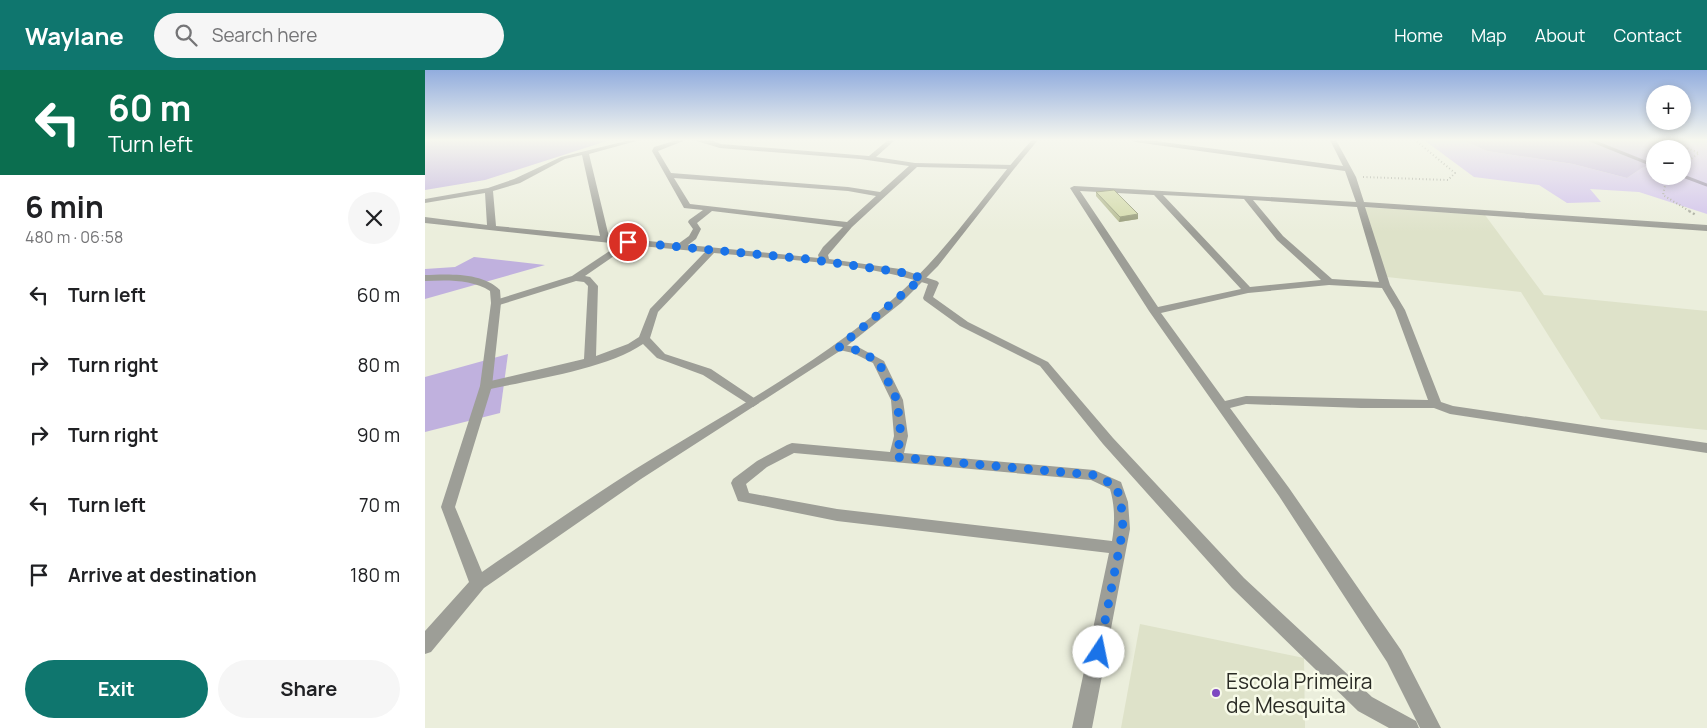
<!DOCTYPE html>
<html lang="en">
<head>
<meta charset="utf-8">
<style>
  body { margin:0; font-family:Manrope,sans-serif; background:#f6f6f6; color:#202124; height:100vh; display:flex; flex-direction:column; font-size:19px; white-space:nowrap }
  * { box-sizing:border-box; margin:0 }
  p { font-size:16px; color:#757577 }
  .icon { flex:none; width:28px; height:28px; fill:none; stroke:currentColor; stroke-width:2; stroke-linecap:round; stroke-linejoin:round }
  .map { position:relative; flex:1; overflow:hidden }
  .panel { display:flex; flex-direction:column; background:#fff; width:425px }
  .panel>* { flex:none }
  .hud { background:#0b6e4f; color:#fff; overflow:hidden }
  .controls { position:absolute; left:1221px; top:15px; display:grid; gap:10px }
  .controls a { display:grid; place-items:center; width:45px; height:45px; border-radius:50%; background:#fff; box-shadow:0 2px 8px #0003; font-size:25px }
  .pin { position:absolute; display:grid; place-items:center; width:42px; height:42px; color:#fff; margin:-21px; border:2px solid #fff; border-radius:50%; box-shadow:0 1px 5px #0007 }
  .me { position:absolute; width:55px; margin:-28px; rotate:11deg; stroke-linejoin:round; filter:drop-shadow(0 0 4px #0008) }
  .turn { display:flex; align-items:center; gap:18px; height:105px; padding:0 25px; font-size:22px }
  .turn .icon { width:65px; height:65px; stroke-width:2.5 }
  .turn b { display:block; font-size:35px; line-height:42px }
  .round { display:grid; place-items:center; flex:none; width:52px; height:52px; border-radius:26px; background:#f6f6f6 }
  .head { display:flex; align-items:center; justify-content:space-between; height:85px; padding:0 25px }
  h1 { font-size:30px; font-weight:700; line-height:38px }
  .button { display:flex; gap:10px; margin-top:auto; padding:10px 25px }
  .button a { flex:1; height:58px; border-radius:30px; background:#0f766e; color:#fff; font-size:20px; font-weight:700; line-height:58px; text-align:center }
  .button a+a { background:#f6f6f6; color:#202124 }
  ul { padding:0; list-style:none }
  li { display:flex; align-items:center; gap:15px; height:70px; padding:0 25px }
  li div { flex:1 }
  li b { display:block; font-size:19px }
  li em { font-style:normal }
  header { display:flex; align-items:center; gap:30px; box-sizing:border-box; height:70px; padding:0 25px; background:#0f766e; color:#fff }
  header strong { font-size:24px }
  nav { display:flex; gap:28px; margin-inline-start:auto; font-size:18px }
  .search { width:350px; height:45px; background:#f6f6f6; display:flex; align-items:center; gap:12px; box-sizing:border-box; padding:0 18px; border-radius:28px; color:#757577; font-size:19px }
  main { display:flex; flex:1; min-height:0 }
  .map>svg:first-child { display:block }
  .built { fill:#dee2c9 }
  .green { fill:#d0c1ec }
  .forest { fill:#c0b1de }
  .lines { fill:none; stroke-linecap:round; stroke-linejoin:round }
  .stream { stroke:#887e9b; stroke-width:3 }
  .path-far1 { stroke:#a1a396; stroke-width:2; stroke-dasharray:1 2.5; stroke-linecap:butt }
  .path { stroke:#a1a396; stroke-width:2.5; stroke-dasharray:2 2.5; stroke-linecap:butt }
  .minor { fill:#9d9e97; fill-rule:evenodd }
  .tertiary { fill:#9d9e97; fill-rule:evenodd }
  .wall { fill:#b5bb92 }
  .shaded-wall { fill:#949977 }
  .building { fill:#d3daaa; stroke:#949977 }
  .route { stroke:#1a73e8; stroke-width:9; stroke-dasharray:0 16.2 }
  .poi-dot { fill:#7e49c1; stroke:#f8fbe9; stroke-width:2 }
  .labels { text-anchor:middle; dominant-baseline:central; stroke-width:5; stroke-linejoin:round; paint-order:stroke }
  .near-poi-label { font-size:21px; fill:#2a2b25; stroke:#f8fbe9; text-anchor:start }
</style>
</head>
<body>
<header>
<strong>Waylane</strong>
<div class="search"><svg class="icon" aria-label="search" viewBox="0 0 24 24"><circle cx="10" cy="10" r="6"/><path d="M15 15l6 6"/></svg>Search here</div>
<nav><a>Home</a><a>Map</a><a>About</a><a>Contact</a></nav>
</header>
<main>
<section class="panel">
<div class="hud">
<div class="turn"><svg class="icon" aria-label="left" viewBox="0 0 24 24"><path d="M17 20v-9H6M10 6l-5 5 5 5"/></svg><div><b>60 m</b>Turn left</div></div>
</div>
<div class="head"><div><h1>6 min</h1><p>480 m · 06:58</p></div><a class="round"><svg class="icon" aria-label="close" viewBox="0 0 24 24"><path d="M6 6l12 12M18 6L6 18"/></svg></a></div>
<ul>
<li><svg class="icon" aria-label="left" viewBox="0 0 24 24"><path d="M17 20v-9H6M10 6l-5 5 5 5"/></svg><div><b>Turn left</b></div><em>60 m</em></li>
<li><svg class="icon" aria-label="right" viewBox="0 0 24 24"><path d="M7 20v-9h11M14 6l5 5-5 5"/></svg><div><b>Turn right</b></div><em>80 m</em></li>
<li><svg class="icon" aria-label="right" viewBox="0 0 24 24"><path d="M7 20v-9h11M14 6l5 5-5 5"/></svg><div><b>Turn right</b></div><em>90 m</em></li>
<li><svg class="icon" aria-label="left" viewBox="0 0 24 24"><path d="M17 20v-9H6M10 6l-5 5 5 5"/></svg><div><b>Turn left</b></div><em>70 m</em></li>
<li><svg class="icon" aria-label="arrive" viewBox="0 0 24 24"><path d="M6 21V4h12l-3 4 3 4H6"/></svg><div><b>Arrive at destination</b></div><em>180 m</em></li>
</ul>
<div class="button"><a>Exit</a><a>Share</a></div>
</section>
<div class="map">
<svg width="1282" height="658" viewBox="0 0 1282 658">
  <rect width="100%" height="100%" fill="#ebeedc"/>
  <!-- built -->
  <g class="built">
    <polygon points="935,137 1060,145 1119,225 1282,241 1282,360 1176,349 1096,222 962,207"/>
    <polygon points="715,554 879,588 880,658 696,658"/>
  </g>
  <!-- green -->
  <polygon class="green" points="999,70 1037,70 1062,81 1148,94 1202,108 1217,98 1230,93 1230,106 1258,106 1258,79 1248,79 1243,74 1219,70 1282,70 1282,144 1214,122 1165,119 1176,132 1142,133 1114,115 1049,107"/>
  <!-- forest -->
  <g class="forest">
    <polygon points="0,70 185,70 60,110 0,120"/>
    <polygon points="1037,70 1219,70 1243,74 1248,79 1230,79 1230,93 1217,98 1202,108 1148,94 1062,81"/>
    <polygon points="49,187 120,195 0,229 0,199 30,197"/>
    <polygon points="83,284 75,343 0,362 0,307"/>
  </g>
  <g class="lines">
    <!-- stream -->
    <g class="stream">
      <polyline points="1165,70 1230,96"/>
      <polyline points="1258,106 1282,115"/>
    </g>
    <!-- path-far1 -->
    <g class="path-far1">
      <polyline points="1243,70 1274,83 1258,95"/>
      <polyline points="1242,106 1238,125 1266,142"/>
      <polyline points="938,107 1023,110 1030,103 990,70"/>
    </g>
    <!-- path -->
    <polyline class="path" points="1264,141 1271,145"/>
    <!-- minor -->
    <g class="minor">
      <path d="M205,70H215L164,84L184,167L253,174L264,166L268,159L263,152L264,150L278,140L259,138L227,81L229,77L252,70H261L233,81L246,103L423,117L455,122L484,96L435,89L295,78L268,70H285L296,74L444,86L463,70H470L451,87L490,93L589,95V99H586L492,97L427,157L403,185L404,189L475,199L512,211L514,213L508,227L543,252L623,292L688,368L819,508L947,627L991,651L994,658H964L933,641L807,518L678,374L615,296L535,256L499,230L498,228L503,214C435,192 360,190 289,183L233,242L225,268L240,284L286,299L332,330L334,333L328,337L278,305L232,288L218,274C182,299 105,310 61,320L57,319L55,316L57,313L159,289L163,216L159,212L151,211L71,236L66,233L67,231L147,206L195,174L0,153V147L62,155L60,123L0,133V129L63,118L89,109L136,87ZM157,85L175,166L71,156L68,121L95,113L140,89ZM249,108L423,121L451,126L422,152L265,134ZM287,141L418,157L398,177L393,185L394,188L263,175L271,169L276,159L272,153ZM205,175L280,182L225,239L214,267L203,274L171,286L173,216L165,207L160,206Z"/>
      <path d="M707,70H723L918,96L905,70H911L931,107L939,132L1282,155V161L940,137L965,215L980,240L1016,332L1028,336L1282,373V383L1025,344L1009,338H936L821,334L805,338L864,418L976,580L1016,658H995L962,592L854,426L724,241L645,118L649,116L931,132L920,101L710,72ZM655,121L729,125L816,219L733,237ZM738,125L819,129L852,170L896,210L825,217ZM828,130L932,137L954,212L907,209L858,166ZM904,215L957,218L970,240L1003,330L821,326L800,331L736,243L823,223Z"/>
      <path d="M414,274L435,278L459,291L478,330L483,366L479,383L669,400L696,412L703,432L705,459L667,658H647L684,483L412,451L313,431L306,413L308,409L332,391L362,375L367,373L465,382L469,366L466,330L448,293L428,283L410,279L408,277L410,275ZM369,383L666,410L685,419C690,436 690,453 687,471L412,439L324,423L321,414L342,397Z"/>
    </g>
    <!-- tertiary -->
    <path class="tertiary" d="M607,70H613L589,99L513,196L476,233L418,279L216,409L59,518L6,582L0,584V561L44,512L16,437L55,316L66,233L65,221C47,209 21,210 0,211V205C22,204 58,202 75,220L76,233L67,316L30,437L57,502C114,463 171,423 230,387C311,338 396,291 468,229C522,183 560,122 607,70Z"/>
  </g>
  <!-- wall -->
  <polygon class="wall" points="671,122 713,149 694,152 671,126"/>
  <!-- shaded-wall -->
  <polygon class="shaded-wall" points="713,144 713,149 694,152 695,147"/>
  <!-- building -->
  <polygon class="building" points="689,120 713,144 695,147 671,122"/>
  <!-- sky -->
  <linearGradient id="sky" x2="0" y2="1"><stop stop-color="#92adde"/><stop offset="0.43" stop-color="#f6f7ef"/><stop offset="1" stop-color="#f6f7ef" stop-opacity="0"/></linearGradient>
  <rect width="1282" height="162" fill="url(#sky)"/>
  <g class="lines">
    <!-- route -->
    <polyline class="route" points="203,172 382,189 475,202 497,208 414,277 431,280 453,291 472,330 476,366 471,387 669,405 691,416 696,432 698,459 674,582"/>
  </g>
  <!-- markers -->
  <circle class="poi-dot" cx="791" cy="623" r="5"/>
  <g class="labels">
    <!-- near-poi labels -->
    <g class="near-poi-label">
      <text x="801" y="611">Escola Primeira<tspan x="801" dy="24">de Mesquita</tspan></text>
    </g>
  </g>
</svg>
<div class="controls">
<a>+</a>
<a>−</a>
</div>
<div class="pin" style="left:203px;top:172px;background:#d93025"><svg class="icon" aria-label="arrive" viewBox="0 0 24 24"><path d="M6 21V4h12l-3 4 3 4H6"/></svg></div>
<svg class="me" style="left:674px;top:582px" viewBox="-20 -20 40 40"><circle r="19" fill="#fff"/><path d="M0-13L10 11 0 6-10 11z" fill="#1a73e8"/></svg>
</div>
</main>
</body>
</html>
